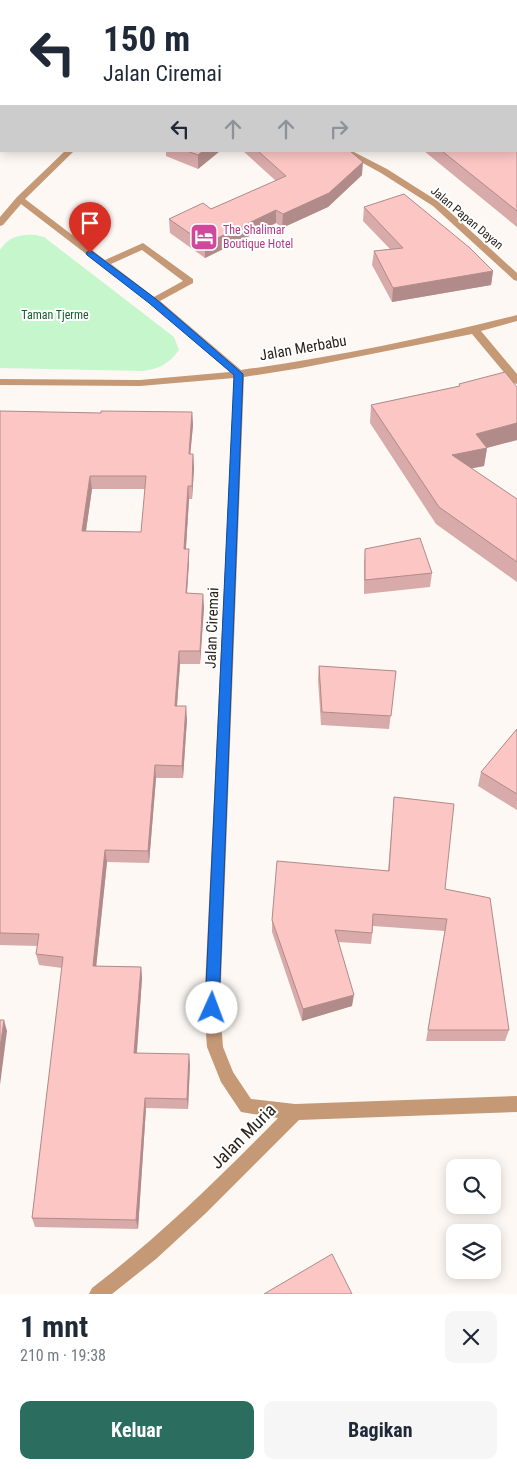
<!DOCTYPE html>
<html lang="id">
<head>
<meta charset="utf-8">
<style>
  body { margin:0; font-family:"Roboto Condensed",sans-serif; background:#f6f6f7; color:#1f2937; height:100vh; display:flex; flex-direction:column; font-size:19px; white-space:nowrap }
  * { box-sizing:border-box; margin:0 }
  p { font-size:16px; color:#747a83 }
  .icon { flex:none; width:28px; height:28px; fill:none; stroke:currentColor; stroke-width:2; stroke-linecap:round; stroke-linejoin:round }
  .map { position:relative; height:1294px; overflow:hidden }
  .panel { display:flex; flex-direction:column; background:#fff; flex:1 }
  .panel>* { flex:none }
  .hud { position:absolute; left:0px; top:0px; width:518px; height:152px; box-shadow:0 2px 12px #0003; background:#fff; color:#1f2937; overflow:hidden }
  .controls { position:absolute; left:446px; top:1159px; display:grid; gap:10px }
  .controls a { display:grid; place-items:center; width:55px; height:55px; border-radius:10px; background:#fff; box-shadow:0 2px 12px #0003; font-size:25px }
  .pin { position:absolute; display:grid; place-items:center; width:42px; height:42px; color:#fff; margin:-51px -21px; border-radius:50% 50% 50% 0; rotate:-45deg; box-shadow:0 0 5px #0007 }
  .pin .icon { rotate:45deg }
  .me { position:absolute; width:55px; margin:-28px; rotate:2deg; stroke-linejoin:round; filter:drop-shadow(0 0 4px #0008) }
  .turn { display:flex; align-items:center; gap:18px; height:105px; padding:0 20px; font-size:22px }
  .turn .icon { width:65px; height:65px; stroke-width:2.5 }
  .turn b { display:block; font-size:35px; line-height:42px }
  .lanes { display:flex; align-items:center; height:48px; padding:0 20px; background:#0003; justify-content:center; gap:25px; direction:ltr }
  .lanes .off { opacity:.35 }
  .round { display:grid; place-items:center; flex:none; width:52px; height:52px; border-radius:10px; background:#f6f6f7 }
  .summary { display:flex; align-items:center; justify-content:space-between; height:85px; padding:0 20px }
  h1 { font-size:30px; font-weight:700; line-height:38px }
  .primary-button { display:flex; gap:10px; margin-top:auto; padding:10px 20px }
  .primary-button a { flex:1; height:58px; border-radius:10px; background:#2b6e60; color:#fff; font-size:20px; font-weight:700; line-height:58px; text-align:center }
  .primary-button a+a { background:#f6f6f7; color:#1f2937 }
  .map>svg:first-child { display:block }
  .green { fill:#c6f6cc }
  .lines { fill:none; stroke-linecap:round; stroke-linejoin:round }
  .minor { fill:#c59975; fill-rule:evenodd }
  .wall { fill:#d8aaa9; fill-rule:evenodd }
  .shaded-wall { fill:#b08b89 }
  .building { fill:#fbc6c4; stroke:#b08b89; fill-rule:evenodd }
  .route { fill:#1a73e8; stroke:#114b97 }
  .labels { text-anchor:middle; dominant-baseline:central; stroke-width:4; stroke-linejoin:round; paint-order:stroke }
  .far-street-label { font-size:12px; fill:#2b231b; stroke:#fff }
  .far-hotel-label { font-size:12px; fill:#b23c85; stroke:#fff; text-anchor:start }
  .far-park-label { font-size:12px; fill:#185c2a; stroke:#fff }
  .street-label { font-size:15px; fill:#2b231b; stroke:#fff }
  .near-street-label { font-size:18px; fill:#2b231b; stroke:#fff }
</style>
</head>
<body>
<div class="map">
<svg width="517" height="1294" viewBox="0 0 517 1294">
  <rect width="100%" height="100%" fill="#fdf8f3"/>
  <!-- green -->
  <path class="green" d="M36,235L44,237L174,337L179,350C170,363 159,369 143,371L0,368V250C9,236 21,234 36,235Z"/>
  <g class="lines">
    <!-- minor -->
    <g class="minor">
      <polygon points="291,0 302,0 303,1 292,1"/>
      <rect x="0" y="31" width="1" height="4"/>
      <path d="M65,151H74L25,199L105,260L143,243L193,279V283L160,301L241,370C334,357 426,338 517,315V321L481,331L517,374V384L513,383L472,334L301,368L244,377L220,1008L223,1047L233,1072L251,1099L295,1104L517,1096V1112L299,1120L206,1213L156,1259L112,1294H89L92,1288C159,1237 219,1178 278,1118L241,1112L221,1082L207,1047L204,1008L234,378L140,386L0,385V379L140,380L230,372L150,303L21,204L3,225L0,226V217L17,197ZM142,250L183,281L154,297L111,264Z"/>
      <polygon points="341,151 352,151 387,169 439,202 517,273 517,281 514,280 433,206 381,173"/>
    </g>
  </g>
  <!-- wall -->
  <g class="wall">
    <polygon points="122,0 189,0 188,1 122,1"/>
    <polygon points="517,0 517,227 424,151 516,151"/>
    <polygon points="166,151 220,151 198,169 166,156"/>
    <polygon points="243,151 350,151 362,175 328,207 282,228 276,223 205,258 170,233 169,219 211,209 276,181"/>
    <polygon points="364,207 493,271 491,285 392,302 372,265 374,251 390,249 363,221"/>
    <polygon points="459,384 517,387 517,440 487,448 484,466 471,468 517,499 517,582 436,524 370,423 371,405 459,386"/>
    <path d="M0,411L101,413L192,412L193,425L190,454H193L194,468L192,499H189L186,549L189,562L187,593L204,607L200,664H180L177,706L187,719L183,778H156L149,863L107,862L96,966L141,967L142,978L137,1053L190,1064L188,1109L146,1108L138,1229L35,1227L32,1218L62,968L39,965L36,954L38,946L0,945ZM92,489H145L141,532L86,531Z"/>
    <polygon points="365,549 432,573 430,587 364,594 364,563"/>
    <polygon points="319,666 396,671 389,729 321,725 318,679"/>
    <polygon points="517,729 517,810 478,786 481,772"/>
    <polygon points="394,797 445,889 509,1030 505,1041 426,1041 445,931 373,926 371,944 338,942 352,1006 302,1021 272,932 272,920 388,871 393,810"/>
  </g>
  <!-- shaded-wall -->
  <g class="shaded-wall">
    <polygon points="175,0 189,0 188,1 174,1"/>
    <polygon points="1,122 1,142 0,143 0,124"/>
    <polygon points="203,151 220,151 198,169 198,155"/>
    <polygon points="363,162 362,175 328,207 282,228 283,214"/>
    <polygon points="276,210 276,223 205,258 205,244"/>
    <polygon points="493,271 491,285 392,302 393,288"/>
    <polygon points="192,412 193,425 189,468 189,454"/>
    <polygon points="517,423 517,440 482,449 487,448 484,466 449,473 452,455 476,434"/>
    <polygon points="193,454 194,468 192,499 192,486"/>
    <polygon points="90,476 92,489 84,544 82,531"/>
    <polygon points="188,486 189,499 185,562 184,549"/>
    <polygon points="189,549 189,562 186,606 186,593"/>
    <polygon points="203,594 204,607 200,664 200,651"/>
    <polygon points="179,651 180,664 176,718 175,706"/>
    <polygon points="186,706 187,719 183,778 182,766"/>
    <polygon points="155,765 156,778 149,863 148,851"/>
    <polygon points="105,850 107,862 95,978 93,966"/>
    <polygon points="141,967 142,978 136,1063 134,1053"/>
    <polygon points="354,995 352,1006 302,1021 303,1009"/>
    <polygon points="4,1020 7,1031 0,1085 0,1048"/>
    <polygon points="189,1054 190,1064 188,1109 187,1099"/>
    <polygon points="145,1098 146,1108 138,1229 136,1220"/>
  </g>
  <!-- building -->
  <g class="building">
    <polygon points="140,0 175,0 174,1 146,1"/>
    <polygon points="348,0 517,0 517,211 442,151 516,151 516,1 346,1"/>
    <polygon points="0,42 1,42 1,122 0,124"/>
    <polygon points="187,151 203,151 198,155"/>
    <polygon points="258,151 350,151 363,162 329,193 283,214 276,210 205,244 169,219 203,203 211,209 286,176"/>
    <polygon points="404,194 470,248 493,271 393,288 374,251 403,248 364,207"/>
    <polygon points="505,372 517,387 517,423 476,434 487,448 452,455 517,499 517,562 439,507 371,405 460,386 459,384"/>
    <path d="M0,411L101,413V411L192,412L189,454H193L192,486H188L184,549H189L186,593L203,594L200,651H179L175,706H186L182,766L155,765L148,851L105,850L93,966L141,967L134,1053L189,1054L187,1099L145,1098L136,1220L32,1218L63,957L36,954L39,934L0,933ZM90,476H146L141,532L82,531Z"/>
    <polygon points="420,538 432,573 365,580 365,549"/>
    <polygon points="319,666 396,671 391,716 322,712"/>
    <polygon points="517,729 517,794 481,772"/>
    <polygon points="394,797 454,804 445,889 490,898 509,1030 428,1030 447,919 373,914 372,933 335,930 354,995 303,1009 272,920 277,861 389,871"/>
    <polygon points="0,1020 4,1020 0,1048"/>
    <polygon points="332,1254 352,1294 264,1294"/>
  </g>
  <!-- route -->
  <polygon class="route" points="90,250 156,299 243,374 219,1008 217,1012 212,1014 207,1012 205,1008 234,375 149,303 87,255 86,253"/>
  <!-- icons -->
  <defs>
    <symbol id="hotel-square" viewBox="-11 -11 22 22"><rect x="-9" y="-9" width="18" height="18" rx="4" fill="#d1479c" stroke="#fff"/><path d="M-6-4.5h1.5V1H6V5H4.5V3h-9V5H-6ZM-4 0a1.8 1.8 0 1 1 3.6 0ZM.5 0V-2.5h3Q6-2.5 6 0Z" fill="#fff"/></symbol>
  </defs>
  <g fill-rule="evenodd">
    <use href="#hotel-square" x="188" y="221" width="32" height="32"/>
  </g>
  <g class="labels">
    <!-- far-street labels -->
    <g class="far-street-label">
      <text transform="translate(467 218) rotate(40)">Jalan Papan Dayan</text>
    </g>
    <!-- far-hotel labels -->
    <g class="far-hotel-label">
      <text x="223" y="230">The Shalimar<tspan x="223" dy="14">Boutique Hotel</tspan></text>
    </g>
    <!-- far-park labels -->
    <g class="far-park-label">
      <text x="55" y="315">Taman Tjerme</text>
    </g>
    <!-- street labels -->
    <g class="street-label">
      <text transform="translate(303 348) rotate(-10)">Jalan Merbabu</text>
      <text transform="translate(212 628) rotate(-88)">Jalan Ciremai</text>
    </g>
    <!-- near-street labels -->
    <g class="near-street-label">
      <text transform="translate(243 1136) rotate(-45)">Jalan Muria</text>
    </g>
  </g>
</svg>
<div class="controls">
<a><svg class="icon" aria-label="search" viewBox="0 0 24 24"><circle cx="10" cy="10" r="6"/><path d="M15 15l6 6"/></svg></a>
<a><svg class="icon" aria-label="layers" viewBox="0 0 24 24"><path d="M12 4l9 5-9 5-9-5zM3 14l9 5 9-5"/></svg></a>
</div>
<div class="pin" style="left:90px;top:253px;background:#d93025"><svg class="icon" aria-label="arrive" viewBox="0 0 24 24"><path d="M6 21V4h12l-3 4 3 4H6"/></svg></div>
<svg class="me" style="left:212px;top:1008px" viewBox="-20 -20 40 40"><circle r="19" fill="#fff"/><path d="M0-13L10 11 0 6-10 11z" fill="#1a73e8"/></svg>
<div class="hud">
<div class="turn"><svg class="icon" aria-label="left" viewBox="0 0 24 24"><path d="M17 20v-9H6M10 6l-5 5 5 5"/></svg><div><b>150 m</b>Jalan Ciremai</div></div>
<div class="lanes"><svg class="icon" aria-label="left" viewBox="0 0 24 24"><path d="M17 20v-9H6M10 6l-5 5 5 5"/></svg><svg class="icon off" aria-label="ahead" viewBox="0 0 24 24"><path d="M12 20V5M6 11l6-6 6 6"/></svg><svg class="icon off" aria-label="ahead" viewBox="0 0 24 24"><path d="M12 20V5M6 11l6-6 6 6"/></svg><svg class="icon off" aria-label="right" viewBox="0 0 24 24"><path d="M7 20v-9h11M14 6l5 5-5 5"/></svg></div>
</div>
</div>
<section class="panel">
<div class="summary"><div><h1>1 mnt</h1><p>210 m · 19:38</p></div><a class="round"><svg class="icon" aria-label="close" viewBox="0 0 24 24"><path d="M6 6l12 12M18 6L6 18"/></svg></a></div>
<div class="primary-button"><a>Keluar</a><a>Bagikan</a></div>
</section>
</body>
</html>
